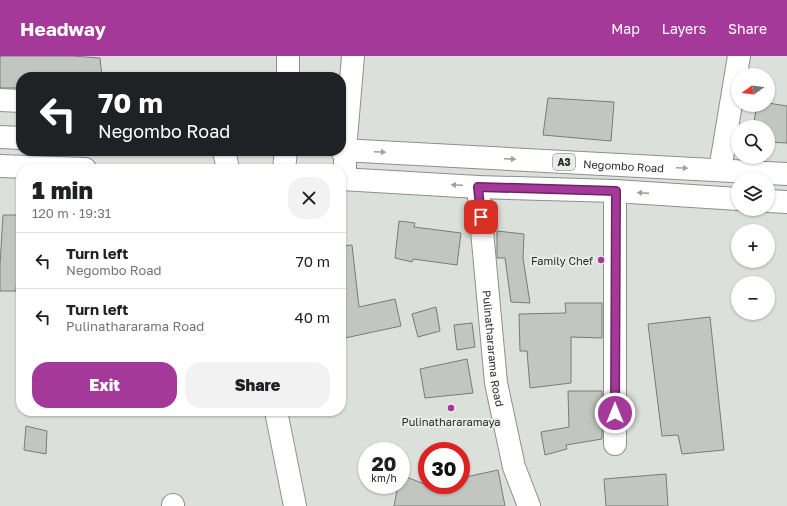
<!DOCTYPE html>
<html lang="en">
<head>
<meta charset="utf-8">
<style>
  body { margin:0; font-family:"Golos Text",sans-serif; background:#f2f2f2; color:#202124; height:100vh; display:flex; flex-direction:column; font-size:15px; white-space:nowrap }
  * { box-sizing:border-box; margin:0 }
  p { font-size:13px; color:#757577 }
  .icon { flex:none; width:22px; height:22px; fill:none; stroke:currentColor; stroke-width:2; stroke-linecap:round; stroke-linejoin:round }
  .map { position:relative; flex:1; overflow:hidden }
  .sheet { position:absolute; left:16px; top:108px; width:330px; height:252px; display:flex; flex-direction:column; background:#fff; border-radius:16px; box-shadow:0 1px 3px #0004 }
  .sheet>* { flex:none }
  .banner { position:absolute; left:16px; top:16px; width:330px; height:84px; border-radius:16px; box-shadow:0 1px 3px #0004; background:#202124; color:#fff; overflow:hidden }
  .needle { width:26px; rotate:256deg }
  .fabs { position:absolute; left:731px; top:12px; display:grid; gap:8px }
  .fabs a { display:grid; place-items:center; width:44px; height:44px; border-radius:50%; background:#fff; box-shadow:0 1px 3px #0004; font-size:20px }
  .speed { position:absolute; left:358px; top:386px; display:flex; gap:8px; font-size:20px; font-weight:700; text-align:center }
  .speed>* { display:grid; place-content:center; width:52px; height:52px; border-radius:50%; background:#fff; box-shadow:0 1px 3px #0004; line-height:1 }
  .speed small { font-size:10px; font-weight:400 }
  .speed .limit { border:6px solid #d22; background:#fff; color:#111 }
  .pin { position:absolute; display:grid; place-items:center; width:34px; height:34px; color:#fff; margin:-17px; border-radius:8px; box-shadow:0 2px 6px #0006 }
  .me { position:absolute; width:44px; margin:-22px; rotate:0deg; stroke-linejoin:round; filter:drop-shadow(0 0 3px #0008) }
  .turn { display:flex; align-items:center; gap:14px; height:84px; padding:0 16px; font-size:18px }
  .turn .icon { width:52px; height:52px; stroke-width:2.5 }
  .turn b { display:block; font-size:28px; line-height:34px }
  .round { display:grid; place-items:center; flex:none; width:42px; height:42px; border-radius:16px; background:#f2f2f2 }
  .head { display:flex; align-items:center; justify-content:space-between; height:68px; padding:0 16px }
  h1 { font-size:24px; font-weight:800; line-height:30px }
  .primary-button { display:flex; gap:8px; margin-top:auto; padding:8px 16px }
  .primary-button a { flex:1; height:46px; border-radius:16px; background:#a53999; color:#fff; font-size:16px; font-weight:800; line-height:46px; text-align:center }
  .primary-button a+a { background:#f2f2f2; color:#202124 }
  ul { padding:0; list-style:none }
  li { display:flex; align-items:center; gap:12px; height:56px; padding:0 16px; border-top:1px solid #e0e0e0 }
  li div { flex:1 }
  li b { display:block; font-size:15px }
  li em { font-style:normal }
  header { display:flex; align-items:center; gap:24px; box-sizing:border-box; height:56px; padding:0 20px; background:#a53999; color:#fff }
  header strong { font-size:19px }
  nav { display:flex; gap:22px; margin-inline-start:auto; font-size:14px }
  .map>svg:first-child { display:block }
  .building { fill:#c2c6c1; stroke:#787c77 }
  .lines { fill:none; stroke-linecap:round; stroke-linejoin:round }
  .minor-casing { stroke:#8c908c; stroke-width:24 }
  .highway-casing { stroke:#8c908c; stroke-width:24 }
  .minor { stroke:#fff; stroke-width:22 }
  .highway { stroke:#fff; stroke-width:22 }
  .oneway { fill:#9fa09f }
  .route-casing { stroke:#6b2563; stroke-width:10 }
  .route { stroke:#a53999; stroke-width:7 }
  .poi-dot { fill:#a53999; stroke:#e9ede8; stroke-width:1.5 }
  .labels { text-anchor:middle; dominant-baseline:central; stroke-width:4; stroke-linejoin:round; paint-order:stroke }
  .shield { fill:#e9ede8; stroke:#636562; stroke-width:1 }
  .shield-label { font-size:10px; font-weight:bold; fill:#292b29 }
  .street-label { font-size:11px; fill:#292b29; stroke:#e9ede8 }
  .poi-label { font-size:11px; fill:#292b29; stroke:#e9ede8; text-anchor:end }
</style>
</head>
<body>
<header>
<strong>Headway</strong>
<nav><a>Map</a><a>Layers</a><a>Share</a></nav>
</header>
<div class="map">
<svg width="787" height="450" viewBox="0 0 787 450">
  <rect width="100%" height="100%" fill="#dce0db"/>
  <!-- building -->
  <g class="building">
    <polygon points="0,0 72,0 100,2 102,21 21,21 21,32 0,32"/>
    <polygon points="548,42 614,46 611,85 543,79"/>
    <polygon points="768,47 787,50 787,87 768,86 768,71 753,71 757,49 768,49"/>
    <polygon points="3,159 21,159 21,201 18,201 16,235 0,235 0,209"/>
    <polygon points="399,165 415,167 414,171 461,177 457,209 413,203 412,206 395,202"/>
    <polygon points="497,175 524,178 523,202 530,247 511,246 505,202 497,202"/>
    <polygon points="352,189 359,251 395,243 401,270 345,282 341,257 341,190"/>
    <polygon points="565,247 602,247 602,282 571,281 571,327 530,332 527,295 520,295 519,258 566,257"/>
    <polygon points="436,251 440,275 418,281 412,258"/>
    <polygon points="710,261 724,394 682,398 678,379 662,380 648,268"/>
    <polygon points="472,267 475,291 457,294 454,269"/>
    <polygon points="467,303 473,337 425,342 420,313"/>
    <polygon points="568,335 602,335 602,383 566,389 567,393 545,399 541,376 569,371"/>
    <polygon points="26,370 47,375 46,398 24,394"/>
    <polygon points="498,414 505,450 394,450 398,429 401,429 401,419 427,429 461,429 461,422"/>
    <polygon points="666,418 668,450 606,450 604,423"/>
  </g>
  <g class="lines">
    <defs>
      <g id="minor">
        <polyline points="288,21 288,0"/>
        <polyline points="0,44 21,45"/>
        <polyline points="224,95 228,113"/>
        <polyline points="284,113 286,95"/>
        <polyline points="720,114 739,0"/>
        <polyline points="345,123 345,94 353,0"/>
        <path id="s1" d="M478,131L496,327L514,411L529,450"/>
        <polyline points="276,355 295,450"/>
        <polyline points="615,388 615,135"/>
        <polyline points="173,449 173,450"/>
      </g>
      <g id="highway">
        <polyline points="0,81 21,82"/>
        <path id="s2" d="M341,94L787,118"/>
        <polyline points="0,110 85,113"/>
        <polyline points="341,123 478,131 615,135 738,143"/>
        <polyline points="768,145 787,146"/>
      </g>
    </defs>
    <!-- minor casing -->
    <use href="#minor" class="minor-casing"/>
    <!-- highway casing -->
    <use href="#highway" class="highway-casing"/>
    <!-- minor -->
    <use href="#minor" class="minor"/>
    <!-- highway -->
    <use href="#highway" class="highway"/>
  </g>
  <!-- one-way arrows -->
  <defs><path id="oneway-solid" d="M-6-.8H1V-3.2L6.5 0L1 3.2V.8H-6Z"/></defs>
  <g class="oneway">
    <use href="#oneway-solid" transform="translate(380 96) rotate(3)"/>
    <use href="#oneway-solid" transform="translate(510 103) rotate(3)"/>
    <use href="#oneway-solid" transform="translate(682 112) rotate(3)"/>
    <use href="#oneway-solid" transform="translate(457 129) rotate(-177)"/>
    <use href="#oneway-solid" transform="translate(643 137) rotate(-176)"/>
  </g>
  <g class="lines">
    <defs>
      <polyline id="route" points="481,161 478,131 616,135 615,357"/>
    </defs>
    <!-- route casing -->
    <use href="#route" class="route-casing"/>
    <!-- route -->
    <use href="#route" class="route"/>
  </g>
  <!-- markers -->
  <g class="poi-dot">
    <circle cx="601" cy="204" r="4"/>
    <circle cx="451" cy="352" r="4"/>
  </g>
  <g class="labels">
    <!-- shield labels -->
    <rect class="shield" x="553" y="98" width="22" height="16" rx="3"/>
    <g class="shield-label">
      <text x="564" y="106">A3</text>
    </g>
    <!-- street labels -->
    <g class="street-label">
      <text stroke="none"><textPath href="#s2" startOffset="283">Negombo Road</textPath></text>
      <text stroke="none"><textPath href="#s1" startOffset="162">Pulinathararama Road</textPath></text>
    </g>
    <!-- poi labels -->
    <g class="poi-label">
      <text x="593" y="204">Family Chef</text>
      <text x="451" y="365" text-anchor="middle">Pulinathararamaya</text>
    </g>
  </g>
</svg>
<div class="fabs">
<a><svg class="needle" viewBox="-14 -14 28 28"><path d="M0-13l5 13h-10z" fill="#e53935"/><path d="M0 13l5-13h-10z" fill="#757577"/></svg></a>
<a><svg class="icon" aria-label="search" viewBox="0 0 24 24"><circle cx="10" cy="10" r="6"/><path d="M15 15l6 6"/></svg></a>
<a><svg class="icon" aria-label="layers" viewBox="0 0 24 24"><path d="M12 4l9 5-9 5-9-5zM3 14l9 5 9-5"/></svg></a>
<a>+</a>
<a>−</a>
</div>
<div class="speed"><div>20<small>km/h</small></div><div class="limit">30</div></div>
<div class="pin" style="left:481px;top:161px;background:#d93025"><svg class="icon" aria-label="arrive" viewBox="0 0 24 24"><path d="M6 21V4h12l-3 4 3 4H6"/></svg></div>
<svg class="me" style="left:615px;top:357px" viewBox="-20 -20 40 40"><circle r="17" fill="#a53999" stroke="#fff" stroke-width="3"/><path d="M0-11L8 9 0 5-8 9z" fill="#fff"/></svg>
<div class="banner">
<div class="turn"><svg class="icon" aria-label="left" viewBox="0 0 24 24"><path d="M17 20v-9H6M10 6l-5 5 5 5"/></svg><div><b>70 m</b>Negombo Road</div></div>
</div>
<section class="sheet">
<div class="head"><div><h1>1 min</h1><p>120 m · 19:31</p></div><a class="round"><svg class="icon" aria-label="close" viewBox="0 0 24 24"><path d="M6 6l12 12M18 6L6 18"/></svg></a></div>
<ul>
<li><svg class="icon" aria-label="left" viewBox="0 0 24 24"><path d="M17 20v-9H6M10 6l-5 5 5 5"/></svg><div><b>Turn left</b><p>Negombo Road</p></div><em>70 m</em></li>
<li><svg class="icon" aria-label="left" viewBox="0 0 24 24"><path d="M17 20v-9H6M10 6l-5 5 5 5"/></svg><div><b>Turn left</b><p>Pulinathararama Road</p></div><em>40 m</em></li>
</ul>
<div class="primary-button"><a>Exit</a><a>Share</a></div>
</section>
</div>
</body>
</html>
